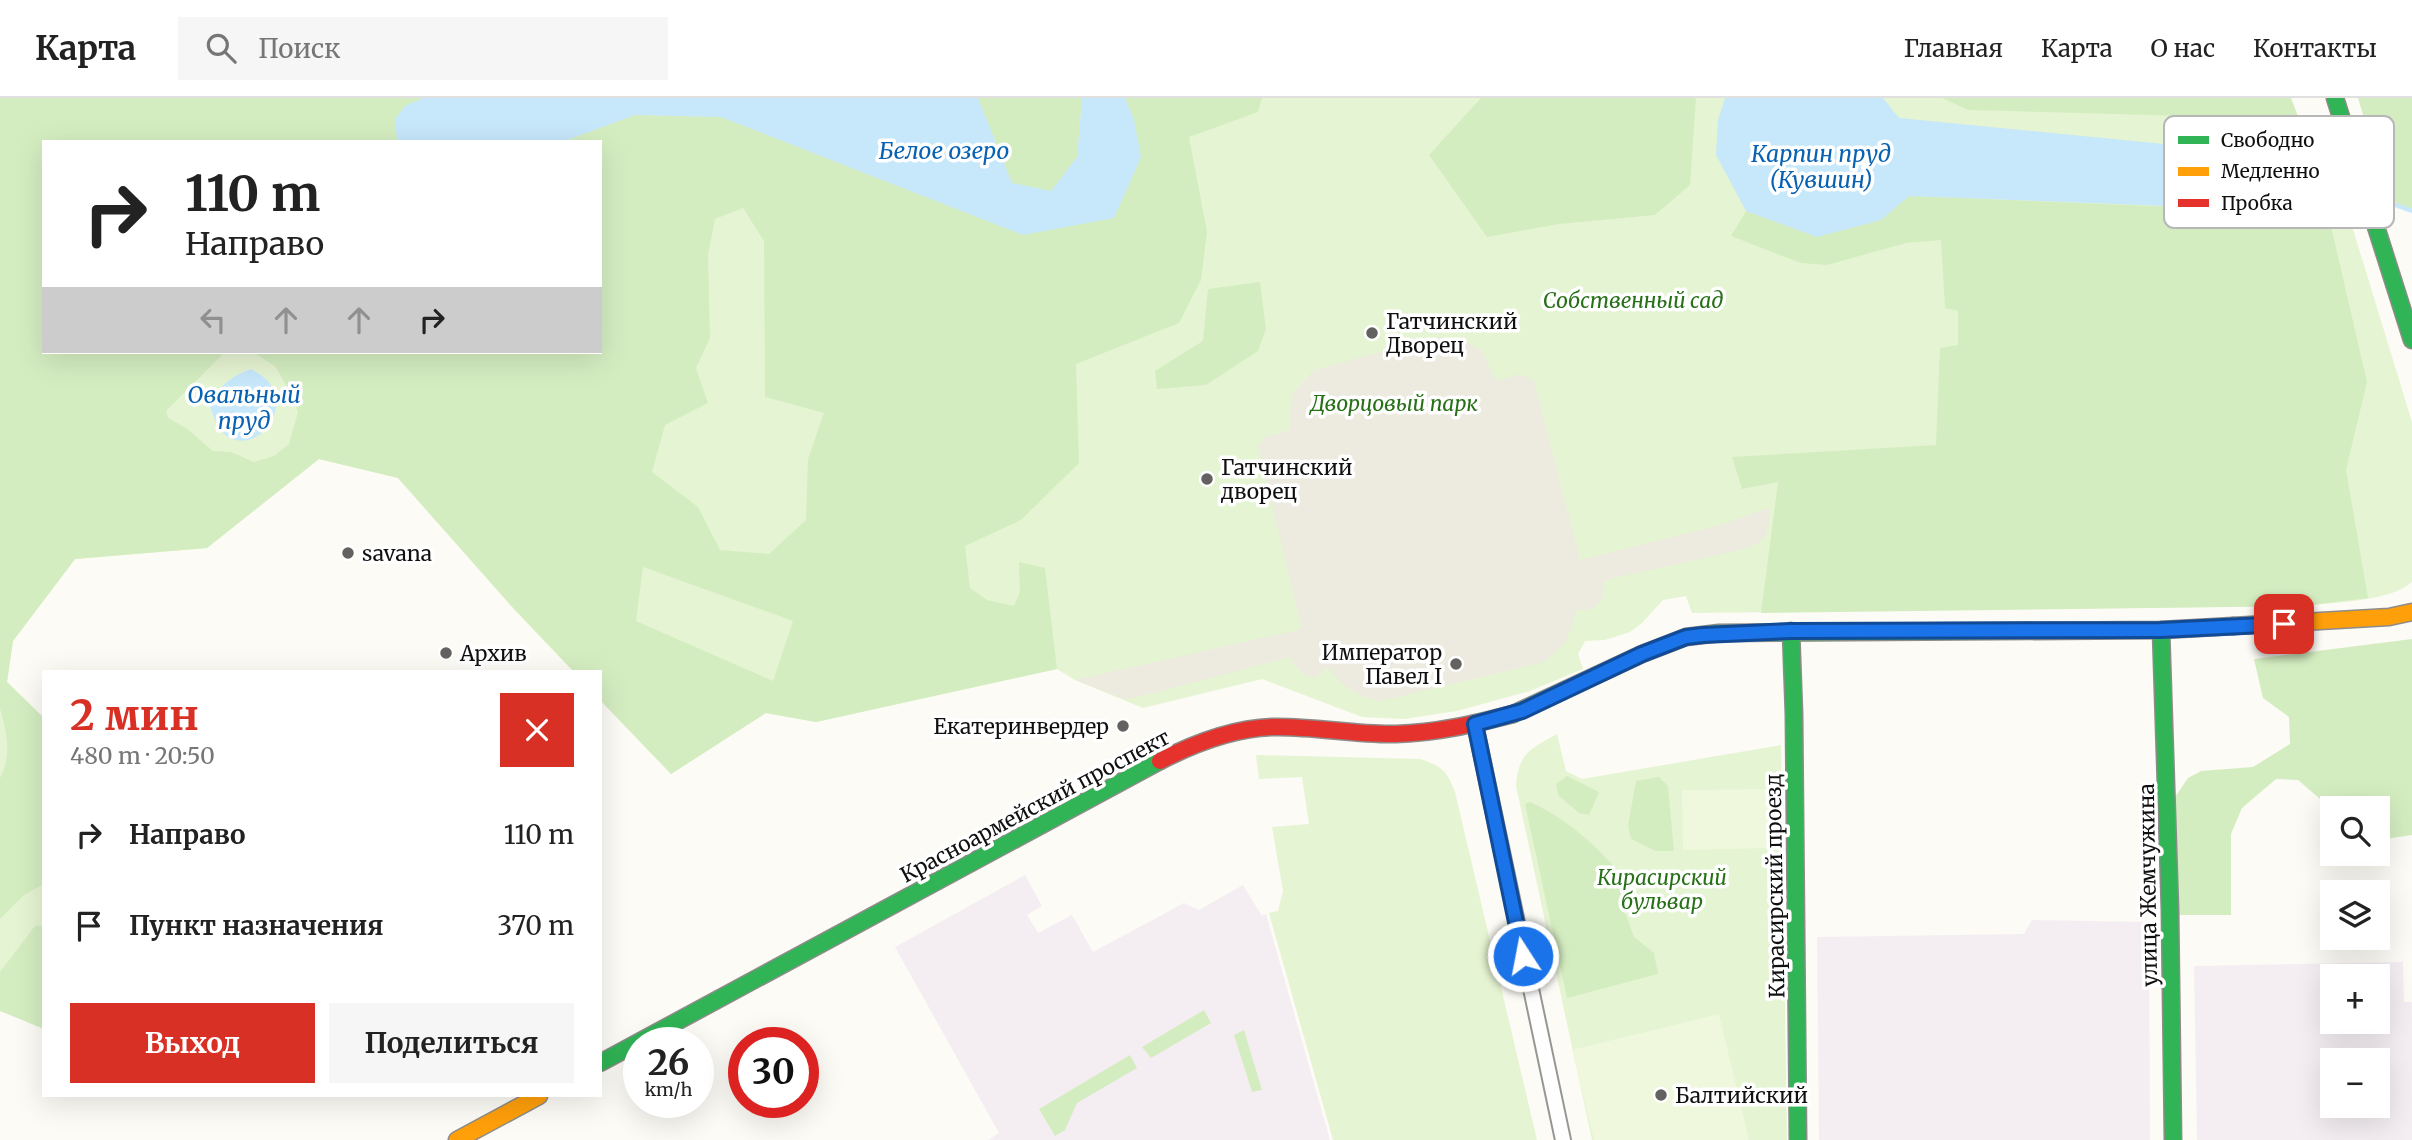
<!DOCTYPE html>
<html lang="ru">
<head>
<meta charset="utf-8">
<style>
  body { margin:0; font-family:Merriweather,serif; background:#f6f6f6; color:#222; height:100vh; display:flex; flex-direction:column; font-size:26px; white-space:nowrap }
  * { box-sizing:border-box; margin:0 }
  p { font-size:23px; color:#767676 }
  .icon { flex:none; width:38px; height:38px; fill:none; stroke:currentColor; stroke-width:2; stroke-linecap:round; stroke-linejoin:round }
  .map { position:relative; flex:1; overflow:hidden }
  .sheet { position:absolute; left:42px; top:572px; width:560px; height:427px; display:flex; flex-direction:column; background:#fff; border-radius:0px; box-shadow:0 7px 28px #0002 }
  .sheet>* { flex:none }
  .banner { position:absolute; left:42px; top:42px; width:560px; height:214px; border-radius:0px; box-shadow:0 7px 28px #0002; background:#fff; color:#222; overflow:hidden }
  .controls { position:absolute; left:2320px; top:698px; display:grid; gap:14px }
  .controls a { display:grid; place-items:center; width:70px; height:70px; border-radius:0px; background:#fff; box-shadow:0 7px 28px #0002; font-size:35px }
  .speed { position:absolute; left:623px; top:929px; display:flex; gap:14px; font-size:35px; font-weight:700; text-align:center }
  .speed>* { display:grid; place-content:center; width:91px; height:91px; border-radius:50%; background:#fff; box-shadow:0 7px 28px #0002; line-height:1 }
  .speed small { font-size:18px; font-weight:400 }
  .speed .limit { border:10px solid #d22; background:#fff; color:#111 }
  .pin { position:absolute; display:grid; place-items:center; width:60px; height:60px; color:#fff; margin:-30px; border-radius:14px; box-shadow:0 4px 10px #0006 }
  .me { position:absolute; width:77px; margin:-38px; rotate:349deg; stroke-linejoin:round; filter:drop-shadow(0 0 5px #0008) }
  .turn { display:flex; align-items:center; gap:24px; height:147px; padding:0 28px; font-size:32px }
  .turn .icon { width:91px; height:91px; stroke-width:2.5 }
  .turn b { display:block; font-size:49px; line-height:60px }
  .lanes { display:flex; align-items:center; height:66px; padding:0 28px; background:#0003; justify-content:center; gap:35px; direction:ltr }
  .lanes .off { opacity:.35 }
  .round { display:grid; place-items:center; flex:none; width:74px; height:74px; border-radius:0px; background:#f6f6f6 }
  .headline { display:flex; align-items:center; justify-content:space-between; height:119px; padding:0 28px }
  h1 { font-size:42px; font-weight:700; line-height:52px; color:#d93025 }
  .action { display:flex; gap:14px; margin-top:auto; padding:14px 28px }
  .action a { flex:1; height:80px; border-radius:0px; background:#d93025; color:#fff; font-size:28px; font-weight:700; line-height:80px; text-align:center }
  .action a+a { background:#f6f6f6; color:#222 }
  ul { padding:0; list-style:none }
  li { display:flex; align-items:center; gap:21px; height:91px; padding:0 28px }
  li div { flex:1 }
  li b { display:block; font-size:26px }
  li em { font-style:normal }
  header { display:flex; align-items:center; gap:42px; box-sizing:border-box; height:98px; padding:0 35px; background:#fff; border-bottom:2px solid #e0e0e0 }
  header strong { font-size:33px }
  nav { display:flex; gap:38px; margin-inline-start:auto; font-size:24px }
  .search { width:490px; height:63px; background:#f6f6f6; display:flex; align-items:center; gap:18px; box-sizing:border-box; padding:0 24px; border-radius:0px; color:#767676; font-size:26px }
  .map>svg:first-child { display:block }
  .industrial { fill:#f4eef2; fill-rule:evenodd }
  .green { fill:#e5f4d2; fill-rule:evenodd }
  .forest { fill:#d4edc0; fill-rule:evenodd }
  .pitch { fill:#eff8dd }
  .plaza { fill:#edeae0 }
  .water { fill:#c7e7fb }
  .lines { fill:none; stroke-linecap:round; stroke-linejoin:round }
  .stream { stroke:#c7e7fb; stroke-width:4.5 }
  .street-casing { stroke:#969693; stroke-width:18 }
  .fast-casing { stroke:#8d8c8a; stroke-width:19 }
  .slow-casing { stroke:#8d8c8a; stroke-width:19 }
  .jam-casing { stroke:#8d8c8a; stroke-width:19 }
  .street { stroke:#fffefe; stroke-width:14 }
  .fast { stroke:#30b455; stroke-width:16 }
  .slow { stroke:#ff9f0a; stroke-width:16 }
  .jam { stroke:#e5322d; stroke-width:16 }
  .route-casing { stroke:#114b97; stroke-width:18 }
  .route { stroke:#1a73e8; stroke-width:12 }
  .poi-dot { fill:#636260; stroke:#fff; stroke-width:2.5 }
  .labels { text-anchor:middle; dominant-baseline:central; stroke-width:7; stroke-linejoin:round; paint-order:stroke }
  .park-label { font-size:21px; font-style:italic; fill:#277017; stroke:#fff }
  .poi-label { font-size:21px; fill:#101010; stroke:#fff; text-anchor:start }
  .street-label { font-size:21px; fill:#101010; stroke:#fff }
  .water-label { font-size:23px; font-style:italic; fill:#0962b1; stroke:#fff }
  .key { fill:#fff; stroke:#b7b7b7; stroke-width:2 }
  .key-label { font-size:19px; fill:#101010 }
</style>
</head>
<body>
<header>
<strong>Карта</strong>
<div class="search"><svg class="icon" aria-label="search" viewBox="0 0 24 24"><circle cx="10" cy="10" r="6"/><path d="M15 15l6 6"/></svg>Поиск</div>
<nav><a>Главная</a><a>Карта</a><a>О нас</a><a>Контакты</a></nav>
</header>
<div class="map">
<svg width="2412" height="1042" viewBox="0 0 2412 1042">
  <rect width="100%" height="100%" fill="#fcfbf5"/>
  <!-- industrial -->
  <g class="industrial">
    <polygon points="1025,777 1042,808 1027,817 1038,835 1072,817 1093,854 1184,805 1199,812 1243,787 1262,818 1266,816 1330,1042 988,1042 999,1035 895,849"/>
    <polygon points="2032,822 2149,824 2150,1042 1819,1042 1817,839 2024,836"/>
    <path d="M2403,864L2404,904H2412V1042H2197L2194,868ZM2333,878H2378V924H2333ZM2333,962H2378V1008H2333Z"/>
  </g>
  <!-- green -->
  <g class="green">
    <path d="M0,0H2291L2296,16L2327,62L2348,115L2412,324V484C2390,504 2333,504 2303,508L1692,515L1686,498L1663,502L1642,525L1630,534L1605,542L1585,543L1578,556L1583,571L1530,593L1457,613L1404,621L1362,619L1262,581L1143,610L1075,582L1057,571L816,624L766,615L671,676L600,602V574H574L514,511L398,380L319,361L207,450L75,461L13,543L7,584L44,620V917L0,913ZM44,44H600V254H44Z"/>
    <path d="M1557,636L1566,673L1582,681L1781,647L1787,1042H1592L1516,688C1519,654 1529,652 1557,636Z"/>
    <path d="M1256,657L1420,661C1441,668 1447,672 1455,694L1537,1042H1333L1269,815L1278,813L1283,793L1272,729L1309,726L1302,679L1259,681Z"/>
  </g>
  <!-- forest -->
  <g class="forest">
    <path d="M0,0H423L405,8L395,21L398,44H44V254H225L166,313L168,320L186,330L213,353L231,354L254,364L274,358L289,346L298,314L287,289L275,268L253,254H600V44H562L635,17L721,19L1023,137L1134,22L1125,0H1262L1258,14L1189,39L1207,134L1201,182L1179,225L1076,266L1079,365L1021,422L965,448L970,490L987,502L1014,508L1020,494L1019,464L1045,470L1057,571L816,624L766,615L671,676L600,602V574H574L514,511L398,380L319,361L207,450L75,461L13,543L7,584L44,620V786L24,797L0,821V680C12,658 7,634 0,611ZM743,110L764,143L765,299L824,315L808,361L806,422L769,456L720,452L698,409L652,374L665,327L708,305L696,270L710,240L708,157L715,121ZM643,469L793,523L773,583L636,523Z"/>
    <polygon points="978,0 1082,0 1077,59 1051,93 1012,85"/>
    <polygon points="1481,0 1696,0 1690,87 1655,117 1559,126 1487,139 1429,57"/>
    <polygon points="1942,0 2291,0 2299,21 1968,12"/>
    <polygon points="2358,0 2412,0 2412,113 2390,105"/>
    <polygon points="1909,98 2328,115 2367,284 2346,372 2368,500 2303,508 1761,515 1778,384 1742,391 1732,359 1936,347 1940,250 1958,247 1958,213 1945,210 1941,142 1906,145 1827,167 1801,165 1731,138 1746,113 1817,139 1881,122"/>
    <polygon points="1260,184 1266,231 1258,253 1206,287 1157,291 1155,273 1203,243 1208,191"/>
    <polygon points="2412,541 2412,737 2378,742 2378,710 2333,712 2298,682 2276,681 2242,710 2231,736 2231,817 2179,817 2175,699 2188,680 2201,673 2253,669 2290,646 2289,619 2263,600 2254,561"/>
    <polygon points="1567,678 1599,694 1589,717 1579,715 1558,697 1556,686"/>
    <polygon points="1659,679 1668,688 1674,753 1656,753 1631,741 1628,728 1636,683"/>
    <path d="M1530,704C1570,722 1604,754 1630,788L1623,809L1634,839L1654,855L1658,876L1567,900L1525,706Z"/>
    <polygon points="35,828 44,828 44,931 0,913 0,874"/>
    <polygon points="1204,912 1211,925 1151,960 1142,949"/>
    <polygon points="1244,932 1262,992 1252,994 1234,937"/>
    <polygon points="1130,957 1137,970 1077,1005 1065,1032 1055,1038 1039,1011"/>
  </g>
  <!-- pitch -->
  <g class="pitch">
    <polygon points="1769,691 1771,750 1683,752 1682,692"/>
    <polygon points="1719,916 1749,1042 1594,1042 1572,952"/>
  </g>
  <!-- plaza -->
  <polygon class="plaza" points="1435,240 1464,242 1482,253 1496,283 1520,276 1534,283 1580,462 1720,427 1769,410 1769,425 1766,437 1756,446 1744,451 1605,482 1602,502 1595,509 1585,513 1577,511 1570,534 1562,548 1544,564 1380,603 1362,598 1346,589 1328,570 1314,580 1306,578 1295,568 1290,559 1138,599 1125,601 1075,582 1302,531 1258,348 1265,339 1290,332 1291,303 1295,293 1314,272"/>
  <!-- water -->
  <g class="water">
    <polygon points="423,0 978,0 1012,85 1051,93 1077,59 1082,0 1125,0 1134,22 1141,59 1114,120 1023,137 721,19 635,17 562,44 397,43 395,21 405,8"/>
    <polygon points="1725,0 1883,0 1899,20 2327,62 2348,115 1909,98 1881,122 1817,139 1746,113 1716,57 1718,22"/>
    <path d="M251,271C260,276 271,283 275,294C284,320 253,356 227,338C217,332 213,315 208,304C219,289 233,277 251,271Z"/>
  </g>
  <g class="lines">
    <!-- stream -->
    <polyline class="stream" points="2390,105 2412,113"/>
    <defs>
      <polyline id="street" points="1475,626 1563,1042"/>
      <g id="fast">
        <polyline points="2335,0 2412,242"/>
        <polyline points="2161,532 2170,812 2173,1042"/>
        <polyline points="1791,533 1794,617 1798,1042"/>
        <polyline points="1513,616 1642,556 1686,539 1719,535 2161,532 2233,528"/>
        <polyline points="600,965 1160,663"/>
      </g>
      <g id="slow">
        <polyline points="2233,528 2389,519 2412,514"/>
        <polyline points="457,1042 539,998"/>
      </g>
      <path id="jam" d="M1160,663C1193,646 1235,630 1273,629C1314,628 1355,637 1396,636C1436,635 1474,626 1513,616"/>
    </defs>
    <!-- street casing -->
    <use href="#street" class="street-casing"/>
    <!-- fast casing -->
    <use href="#fast" class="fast-casing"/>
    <!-- slow casing -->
    <use href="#slow" class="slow-casing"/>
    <!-- jam casing -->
    <use href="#jam" class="jam-casing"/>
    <!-- street -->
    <use href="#street" class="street"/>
    <!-- fast -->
    <use href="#fast" class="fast"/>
    <!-- slow -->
    <use href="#slow" class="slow"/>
    <!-- jam -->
    <use href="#jam" class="jam"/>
  </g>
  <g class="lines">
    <defs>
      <polyline id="route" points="1523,858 1475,626 1522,613 1642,556 1686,539 1703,537 1791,533 2161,532 2284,526"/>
    </defs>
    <!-- route casing -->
    <use href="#route" class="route-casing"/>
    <!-- route -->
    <use href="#route" class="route"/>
  </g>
  <!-- markers -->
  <g class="poi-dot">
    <circle cx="1372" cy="235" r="7"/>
    <circle cx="1207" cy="381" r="7"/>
    <circle cx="348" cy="455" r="7"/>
    <circle cx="446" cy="555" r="7"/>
    <circle cx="1456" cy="566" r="7"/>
    <circle cx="1123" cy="628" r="7"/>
    <circle cx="1661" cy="997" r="7"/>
  </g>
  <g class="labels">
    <!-- park labels -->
    <g class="park-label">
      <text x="1633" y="202">Собственный сад</text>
      <text x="1394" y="305">Дворцовый парк</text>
      <text x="1662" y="779">Кирасирский<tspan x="1662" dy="24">бульвар</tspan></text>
    </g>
    <!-- poi labels -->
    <g class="poi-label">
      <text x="1386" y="223">Гатчинский<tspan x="1386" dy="24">Дворец</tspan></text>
      <text x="1221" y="369">Гатчинский<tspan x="1221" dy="24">дворец</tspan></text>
      <text x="362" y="455">savana</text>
      <text x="1442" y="554" text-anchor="end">Император<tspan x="1442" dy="24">Павел I</tspan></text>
      <text x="460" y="555">Архив</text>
      <text x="1109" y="628" text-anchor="end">Екатеринвердер</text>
      <text x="1675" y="997">Балтийский</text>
    </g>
    <!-- street labels -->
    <g class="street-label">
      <text transform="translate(1035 708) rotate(-28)">Красноармейский проспект</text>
      <text transform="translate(2148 787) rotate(-91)">улица Жемчужина</text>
      <text transform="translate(1775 788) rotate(-91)">Кирасирский проезд</text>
    </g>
    <!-- water labels -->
    <g class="water-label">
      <text x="944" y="52">Белое озеро</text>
      <text x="1821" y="55">Карпин пруд<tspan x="1821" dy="26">(Кувшин)</tspan></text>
      <text x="244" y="296">Овальный<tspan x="244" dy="26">пруд</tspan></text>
    </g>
  </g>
  <!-- legend -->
  <rect x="2164" y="18" width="230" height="112" rx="10" class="key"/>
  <rect x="2178" y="38" width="31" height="8" fill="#30b455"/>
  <rect x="2178" y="69" width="31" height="9" fill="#ff9f0a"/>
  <rect x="2178" y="101" width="31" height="8" fill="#e5322d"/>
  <g class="key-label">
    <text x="2221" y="49">Свободно</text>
    <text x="2221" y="80">Медленно</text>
    <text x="2221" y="112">Пробка</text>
  </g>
</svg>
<div class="controls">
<a><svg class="icon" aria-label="search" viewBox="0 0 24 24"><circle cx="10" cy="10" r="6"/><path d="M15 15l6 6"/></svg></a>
<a><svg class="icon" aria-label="layers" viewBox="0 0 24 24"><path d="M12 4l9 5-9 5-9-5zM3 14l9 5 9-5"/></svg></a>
<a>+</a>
<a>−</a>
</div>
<div class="speed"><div>26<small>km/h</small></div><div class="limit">30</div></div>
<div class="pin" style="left:2284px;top:526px;background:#d93025"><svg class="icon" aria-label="arrive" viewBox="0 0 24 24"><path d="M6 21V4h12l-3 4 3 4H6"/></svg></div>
<svg class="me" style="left:1523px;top:858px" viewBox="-20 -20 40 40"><circle r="17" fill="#1a73e8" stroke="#fff" stroke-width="3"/><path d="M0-11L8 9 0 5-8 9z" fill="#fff"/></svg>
<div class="banner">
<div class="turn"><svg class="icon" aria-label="right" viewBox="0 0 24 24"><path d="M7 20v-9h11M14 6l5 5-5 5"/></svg><div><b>110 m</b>Направо</div></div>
<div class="lanes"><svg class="icon off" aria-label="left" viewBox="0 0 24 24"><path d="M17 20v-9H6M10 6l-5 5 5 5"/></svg><svg class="icon off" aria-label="ahead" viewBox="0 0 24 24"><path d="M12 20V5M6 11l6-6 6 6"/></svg><svg class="icon off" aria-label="ahead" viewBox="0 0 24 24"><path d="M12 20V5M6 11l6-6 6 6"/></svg><svg class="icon" aria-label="right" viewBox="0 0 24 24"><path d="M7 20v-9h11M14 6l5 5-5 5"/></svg></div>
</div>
<section class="sheet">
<div class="headline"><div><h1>2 мин</h1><p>480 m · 20:50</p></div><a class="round" style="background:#d93025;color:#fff"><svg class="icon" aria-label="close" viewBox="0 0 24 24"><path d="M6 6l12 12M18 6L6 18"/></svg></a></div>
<ul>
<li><svg class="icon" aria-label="right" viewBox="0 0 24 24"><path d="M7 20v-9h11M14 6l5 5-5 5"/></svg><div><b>Направо</b></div><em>110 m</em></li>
<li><svg class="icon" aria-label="arrive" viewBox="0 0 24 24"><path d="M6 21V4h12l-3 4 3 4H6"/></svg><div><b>Пункт назначения</b></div><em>370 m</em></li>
</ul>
<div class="action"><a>Выход</a><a>Поделиться</a></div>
</section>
</div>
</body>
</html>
